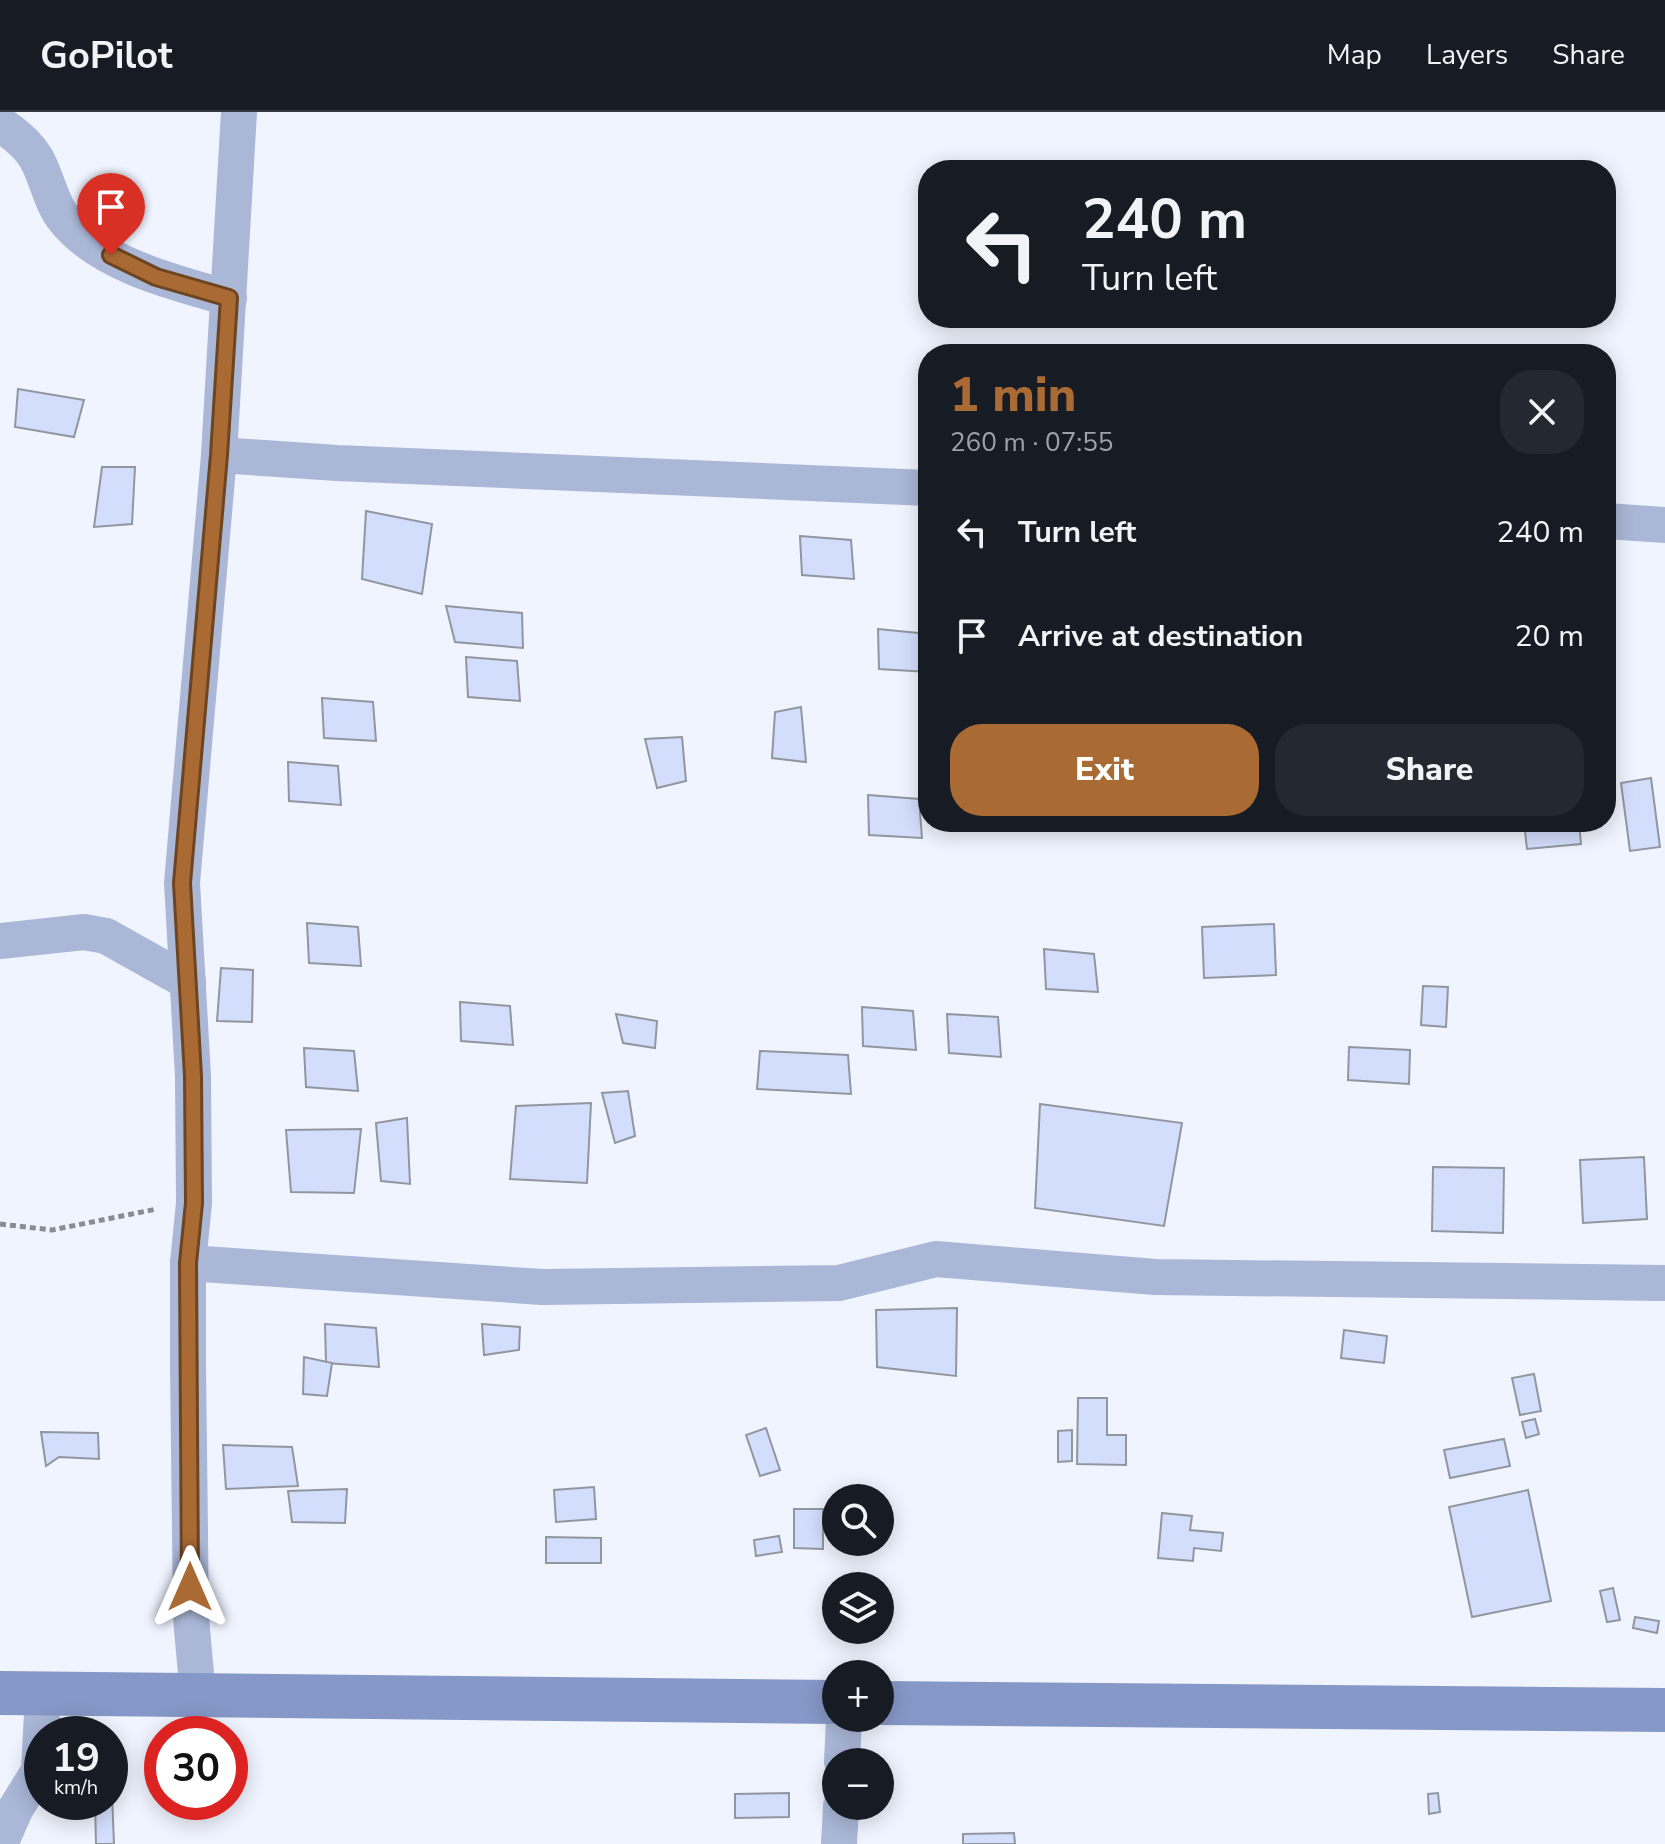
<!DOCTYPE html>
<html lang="en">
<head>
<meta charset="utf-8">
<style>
  body { margin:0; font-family:"Nunito Sans",sans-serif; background:#242831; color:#f1f3f6; height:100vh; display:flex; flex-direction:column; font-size:30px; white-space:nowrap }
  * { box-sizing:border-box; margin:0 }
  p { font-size:26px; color:#9ea1a6 }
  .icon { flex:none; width:44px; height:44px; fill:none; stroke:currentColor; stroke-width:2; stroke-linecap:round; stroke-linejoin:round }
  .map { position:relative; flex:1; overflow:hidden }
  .panel { position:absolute; left:918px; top:232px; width:698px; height:488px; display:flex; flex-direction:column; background:#171b24; border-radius:32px; box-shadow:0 4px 20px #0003 }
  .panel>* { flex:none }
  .hud { position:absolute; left:918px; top:48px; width:698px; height:168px; border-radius:32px; box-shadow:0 4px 20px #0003; background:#171b24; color:#f1f3f6; overflow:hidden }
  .tools { position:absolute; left:822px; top:1372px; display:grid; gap:16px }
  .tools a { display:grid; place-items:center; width:72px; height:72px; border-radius:50%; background:#171b24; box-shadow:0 4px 20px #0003; font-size:40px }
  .speed { position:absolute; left:24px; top:1604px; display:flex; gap:16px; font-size:40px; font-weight:700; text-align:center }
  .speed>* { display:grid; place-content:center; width:104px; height:104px; border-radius:50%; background:#171b24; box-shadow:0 4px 20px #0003; line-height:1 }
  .speed small { font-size:20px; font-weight:400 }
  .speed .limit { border:12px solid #d22; background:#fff; color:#111 }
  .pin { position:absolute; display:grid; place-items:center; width:68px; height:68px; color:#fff; margin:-82px -34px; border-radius:50% 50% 50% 0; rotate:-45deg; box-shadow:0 0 8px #0007 }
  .pin .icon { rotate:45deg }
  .me { position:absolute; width:88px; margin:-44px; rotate:0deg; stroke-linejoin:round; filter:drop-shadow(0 0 6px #0008) }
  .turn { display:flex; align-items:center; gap:28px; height:168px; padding:0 32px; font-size:36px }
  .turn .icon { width:104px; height:104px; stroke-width:2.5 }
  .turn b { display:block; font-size:56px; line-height:68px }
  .round { display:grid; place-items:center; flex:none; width:84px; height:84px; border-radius:32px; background:#242831 }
  .head { display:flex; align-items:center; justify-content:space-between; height:136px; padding:0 32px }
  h1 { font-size:48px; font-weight:800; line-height:60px; color:#aa6a33 }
  .action { display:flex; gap:16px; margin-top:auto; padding:16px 32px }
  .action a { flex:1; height:92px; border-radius:32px; background:#aa6a33; color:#fff; font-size:32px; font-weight:800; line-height:92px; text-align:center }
  .action a+a { background:#242831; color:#f1f3f6 }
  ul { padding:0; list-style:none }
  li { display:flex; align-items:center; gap:24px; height:104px; padding:0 32px }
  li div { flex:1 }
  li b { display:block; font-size:30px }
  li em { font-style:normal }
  header { display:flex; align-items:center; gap:48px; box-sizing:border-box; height:112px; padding:0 40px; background:#171b24; border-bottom:2px solid #363941 }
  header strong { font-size:38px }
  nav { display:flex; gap:44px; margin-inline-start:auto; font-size:28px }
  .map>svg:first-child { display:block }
  .building { fill:#d3defc; stroke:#92969f; stroke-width:2 }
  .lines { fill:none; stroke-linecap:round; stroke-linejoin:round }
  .path { stroke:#8a8c93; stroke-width:5; stroke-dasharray:6 4; stroke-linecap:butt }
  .minor { stroke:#aab7d7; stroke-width:36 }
  .secondary { stroke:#8698c7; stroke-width:44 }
  .route-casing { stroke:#6e4521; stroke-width:20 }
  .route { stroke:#aa6a33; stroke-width:14 }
</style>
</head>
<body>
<header>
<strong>GoPilot</strong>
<nav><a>Map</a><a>Layers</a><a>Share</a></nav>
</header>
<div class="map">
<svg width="1665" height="1732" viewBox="0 0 1665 1732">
  <rect width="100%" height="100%" fill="#f0f4fe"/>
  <!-- building -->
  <g class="building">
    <polygon points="18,277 84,288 74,325 15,315"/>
    <polygon points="102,355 135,355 132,412 94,415"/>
    <polygon points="366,399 432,412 422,482 362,467"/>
    <polygon points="800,424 851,428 854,467 802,463"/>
    <polygon points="446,494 522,501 523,536 455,530"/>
    <polygon points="878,517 928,522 928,560 879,557"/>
    <polygon points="466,545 517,549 520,589 468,585"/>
    <polygon points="322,586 373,590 376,629 324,626"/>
    <polygon points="801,595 806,650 772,646 775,600"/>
    <polygon points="682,625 686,669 657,676 645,627"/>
    <polygon points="288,650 338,654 341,693 289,689"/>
    <polygon points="1651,666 1660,735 1630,739 1621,671"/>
    <polygon points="868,683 919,687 922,726 869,723"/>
    <polygon points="1524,710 1579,710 1581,732 1527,737"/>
    <polygon points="307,811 358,815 361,854 309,851"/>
    <polygon points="1274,812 1276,863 1204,866 1202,815"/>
    <polygon points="1044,837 1094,842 1098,880 1046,877"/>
    <polygon points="221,856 253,858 252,910 217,909"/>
    <polygon points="1423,874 1448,875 1446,915 1421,913"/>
    <polygon points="460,890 510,894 513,933 461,929"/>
    <polygon points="862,895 913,899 916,938 863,934"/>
    <polygon points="616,902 657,909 655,936 623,931"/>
    <polygon points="947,902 998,905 1001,945 949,941"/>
    <polygon points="1349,935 1410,938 1409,972 1348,968"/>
    <polygon points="304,936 354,939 358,979 306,975"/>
    <polygon points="760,939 848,943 851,982 757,977"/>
    <polygon points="628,979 635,1024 615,1031 602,981"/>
    <polygon points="591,991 587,1071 510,1067 516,994"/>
    <polygon points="1040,992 1182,1011 1164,1114 1035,1096"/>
    <polygon points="407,1006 410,1072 381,1069 376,1011"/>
    <polygon points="361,1017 354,1081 291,1080 286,1018"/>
    <polygon points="1644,1045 1647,1107 1583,1111 1580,1048"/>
    <polygon points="1433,1055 1504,1056 1503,1121 1432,1119"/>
    <polygon points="957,1196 956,1264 877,1255 876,1198"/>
    <polygon points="325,1212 376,1216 379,1255 326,1251"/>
    <polygon points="482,1212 520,1215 519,1238 484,1243"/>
    <polygon points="1344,1218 1387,1224 1384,1251 1341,1246"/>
    <polygon points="304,1245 332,1251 327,1284 303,1282"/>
    <polygon points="1534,1262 1541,1299 1520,1303 1512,1266"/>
    <polygon points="1078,1286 1107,1286 1107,1323 1126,1323 1126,1353 1077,1352"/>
    <polygon points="1535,1307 1539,1322 1526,1326 1522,1310"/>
    <polygon points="766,1316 780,1358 760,1364 746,1323"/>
    <polygon points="1072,1318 1072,1349 1058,1350 1058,1319"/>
    <polygon points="41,1320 98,1321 99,1347 59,1345 46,1354"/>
    <polygon points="1504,1327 1510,1354 1450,1366 1444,1338"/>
    <polygon points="223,1333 292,1335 298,1374 226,1377"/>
    <polygon points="594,1375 596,1407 556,1410 554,1378"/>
    <polygon points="347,1377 345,1411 292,1410 288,1379"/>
    <polygon points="1528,1378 1551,1489 1472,1505 1449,1395"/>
    <polygon points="794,1397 823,1397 823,1437 794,1436"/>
    <polygon points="1162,1401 1192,1404 1190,1418 1223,1421 1221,1439 1194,1436 1193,1449 1158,1446"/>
    <polygon points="779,1424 782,1440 756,1444 754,1428"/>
    <polygon points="546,1425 601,1426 601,1451 546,1451"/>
    <polygon points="1613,1476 1620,1508 1607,1510 1600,1479"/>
    <polygon points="1635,1505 1659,1509 1657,1521 1633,1516"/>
    <polygon points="789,1681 789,1705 735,1706 735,1682"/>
    <polygon points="1438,1681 1440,1700 1429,1702 1428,1682"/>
    <polygon points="110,1682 112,1682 114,1732 96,1732 95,1690 110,1690"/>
    <polygon points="1014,1721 1015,1732 963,1732 963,1722"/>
  </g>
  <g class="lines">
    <!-- path -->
    <polyline class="path" points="0,1112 52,1118 157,1097"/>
    <!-- minor -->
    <g class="minor">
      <path d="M0,12C14,21 27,31 36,46C47,65 50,89 64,107C100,153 176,171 229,186"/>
      <polyline points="219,343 337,351 928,376"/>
      <polyline points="1606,409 1665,413"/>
      <polyline points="0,829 84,820 106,824 188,870"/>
      <polyline points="188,1151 542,1175 839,1171 936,1147 1155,1165 1665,1171"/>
      <polyline points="198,1584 191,1506 188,1252 188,1151 194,1091 193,964 182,771 219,343 239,0"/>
      <polyline points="842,1650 844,1606"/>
      <polyline points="0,1732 16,1696 39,1659 43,1582"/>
      <polyline points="839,1732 841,1694"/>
    </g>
    <!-- secondary -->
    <g class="secondary">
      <polyline points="0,1581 836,1590"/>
      <polyline points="880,1591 1665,1598"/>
    </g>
  </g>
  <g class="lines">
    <defs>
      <polyline id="route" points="111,143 156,165 229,186 219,343 182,771 193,964 194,1091 188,1151 190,1475"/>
    </defs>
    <!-- route casing -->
    <use href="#route" class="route-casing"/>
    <!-- route -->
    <use href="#route" class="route"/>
  </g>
</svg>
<div class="tools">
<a><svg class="icon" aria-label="search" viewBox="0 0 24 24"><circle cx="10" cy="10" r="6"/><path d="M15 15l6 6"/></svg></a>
<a><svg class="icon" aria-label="layers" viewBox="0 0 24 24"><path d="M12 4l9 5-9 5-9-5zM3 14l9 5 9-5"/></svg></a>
<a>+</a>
<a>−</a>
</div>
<div class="speed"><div>19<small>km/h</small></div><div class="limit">30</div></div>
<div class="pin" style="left:111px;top:143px;background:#d93025"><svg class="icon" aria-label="arrive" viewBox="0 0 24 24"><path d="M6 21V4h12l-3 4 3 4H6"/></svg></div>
<svg class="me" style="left:190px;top:1475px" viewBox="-20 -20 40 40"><path d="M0-17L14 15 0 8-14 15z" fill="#aa6a33" stroke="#fff" stroke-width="4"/></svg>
<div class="hud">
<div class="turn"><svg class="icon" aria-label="left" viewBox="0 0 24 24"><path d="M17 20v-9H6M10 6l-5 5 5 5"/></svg><div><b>240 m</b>Turn left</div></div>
</div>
<section class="panel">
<div class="head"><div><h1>1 min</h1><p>260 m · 07:55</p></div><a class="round"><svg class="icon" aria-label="close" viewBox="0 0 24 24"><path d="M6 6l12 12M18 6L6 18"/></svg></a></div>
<ul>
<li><svg class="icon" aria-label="left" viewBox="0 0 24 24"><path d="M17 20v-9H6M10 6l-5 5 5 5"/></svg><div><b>Turn left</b></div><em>240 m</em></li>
<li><svg class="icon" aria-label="arrive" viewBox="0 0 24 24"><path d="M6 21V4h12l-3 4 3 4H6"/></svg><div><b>Arrive at destination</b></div><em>20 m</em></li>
</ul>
<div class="action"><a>Exit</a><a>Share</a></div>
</section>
</div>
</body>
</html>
